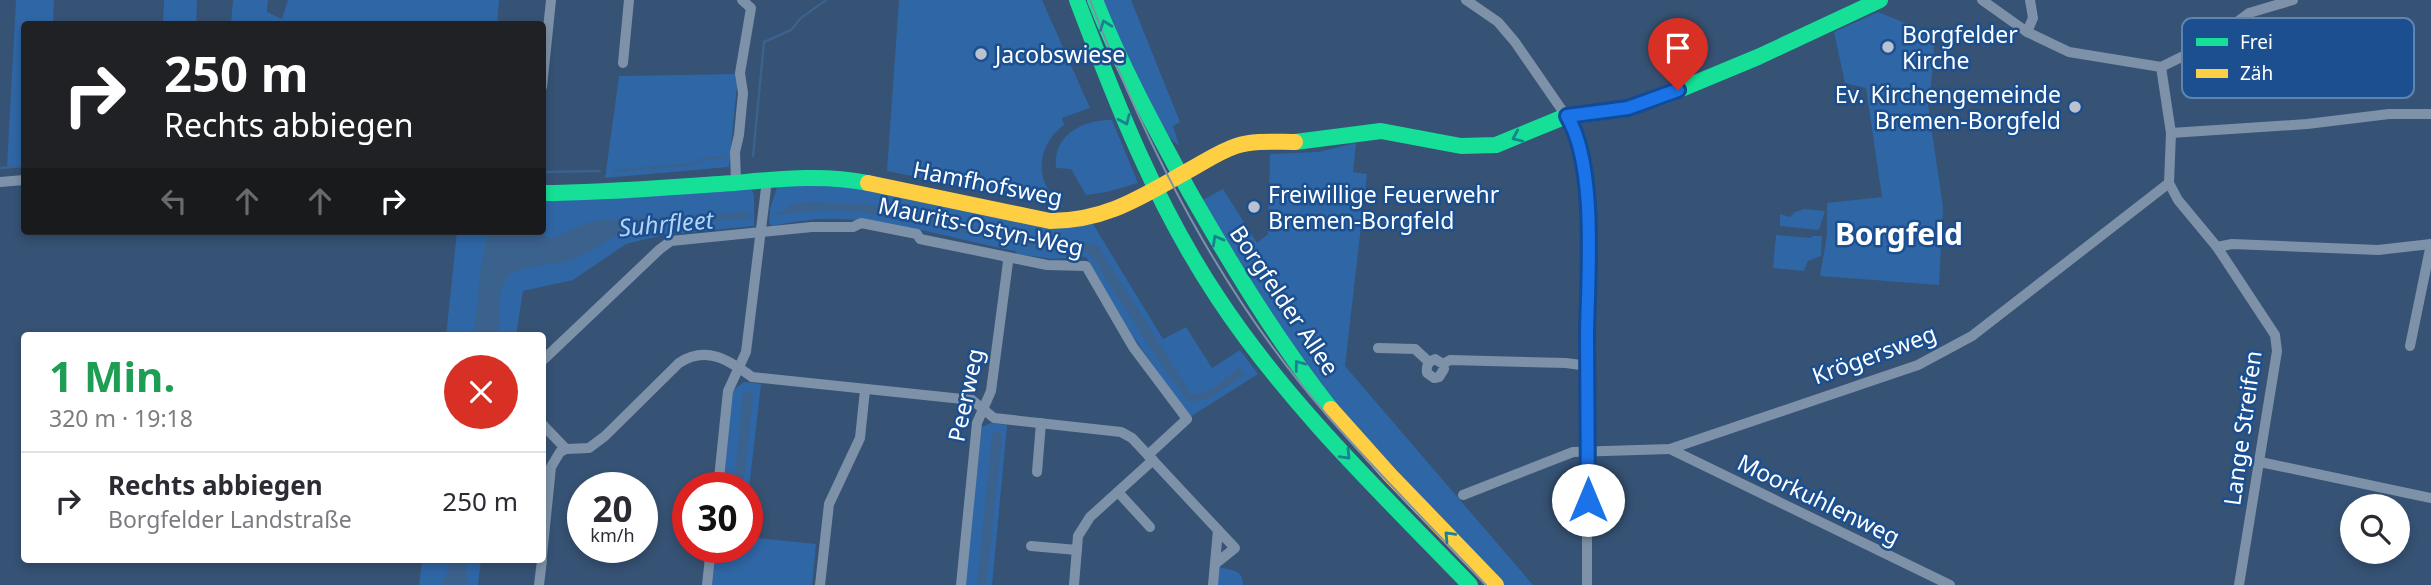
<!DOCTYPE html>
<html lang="de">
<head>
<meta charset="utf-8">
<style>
  body { margin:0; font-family:"Noto Sans",sans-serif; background:#f2f2f3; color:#2b2b33; height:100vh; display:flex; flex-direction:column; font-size:26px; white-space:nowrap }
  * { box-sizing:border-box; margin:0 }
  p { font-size:23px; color:#7c7c81 }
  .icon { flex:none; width:38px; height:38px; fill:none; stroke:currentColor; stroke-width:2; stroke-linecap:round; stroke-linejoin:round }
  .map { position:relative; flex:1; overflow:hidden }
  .side { position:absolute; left:21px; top:332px; width:525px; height:231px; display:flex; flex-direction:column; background:#fff; border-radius:7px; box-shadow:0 4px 10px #0003 }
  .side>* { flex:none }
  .top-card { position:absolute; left:21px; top:21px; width:525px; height:214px; border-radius:7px; box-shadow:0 4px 10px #0003; background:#202124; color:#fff; overflow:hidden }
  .controls { position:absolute; left:2340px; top:494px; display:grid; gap:14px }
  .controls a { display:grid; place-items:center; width:70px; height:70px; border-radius:50%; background:#fff; box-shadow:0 4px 10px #0003; font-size:35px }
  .speed { position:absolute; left:567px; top:472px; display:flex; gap:14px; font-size:35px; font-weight:700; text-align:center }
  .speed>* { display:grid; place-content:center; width:91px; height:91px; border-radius:50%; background:#fff; box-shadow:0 4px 10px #0003; line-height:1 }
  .speed small { font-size:18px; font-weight:400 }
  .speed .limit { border:10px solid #d22; background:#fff; color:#111 }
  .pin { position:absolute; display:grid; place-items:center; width:60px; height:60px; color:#fff; margin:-72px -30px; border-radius:50% 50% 50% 0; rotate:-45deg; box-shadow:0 0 7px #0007 }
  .pin .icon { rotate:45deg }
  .me { position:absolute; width:77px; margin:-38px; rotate:0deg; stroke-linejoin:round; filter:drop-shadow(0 0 5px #0008) }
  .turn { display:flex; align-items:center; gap:24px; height:147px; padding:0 28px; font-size:32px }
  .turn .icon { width:91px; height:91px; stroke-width:2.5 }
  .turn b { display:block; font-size:49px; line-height:60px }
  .lanes { display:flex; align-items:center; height:66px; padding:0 28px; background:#0003; justify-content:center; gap:35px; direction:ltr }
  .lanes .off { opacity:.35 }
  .round { display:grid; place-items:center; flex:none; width:74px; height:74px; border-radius:37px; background:#f2f2f3 }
  .overview { display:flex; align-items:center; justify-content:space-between; height:119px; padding:0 28px }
  h1 { font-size:42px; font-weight:700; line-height:52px; color:#1e9e55 }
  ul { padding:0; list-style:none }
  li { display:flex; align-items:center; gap:21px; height:98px; padding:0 28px; border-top:2px solid #e1e1e2 }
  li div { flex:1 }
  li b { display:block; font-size:26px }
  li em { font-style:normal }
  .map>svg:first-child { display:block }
  .green { fill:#2f66a5 }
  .water { fill:#3b618d }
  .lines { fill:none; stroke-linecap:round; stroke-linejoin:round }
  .stream { stroke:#3b618d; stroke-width:2.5 }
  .street { stroke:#7d92a8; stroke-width:10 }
  .fast { stroke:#16e098; stroke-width:16 }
  .slow { stroke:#ffcf43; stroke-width:16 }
  .tram { stroke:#7e92a7; stroke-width:2 }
  .oneway { stroke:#198292 }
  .route-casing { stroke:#114b97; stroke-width:18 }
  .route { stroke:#1a73e8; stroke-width:12 }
  .poi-dot { fill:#b9c2ce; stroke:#1b4f8f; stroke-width:2.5 }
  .labels { text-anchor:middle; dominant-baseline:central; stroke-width:5; stroke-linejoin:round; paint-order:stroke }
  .poi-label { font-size:23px; fill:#fff; stroke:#1b4f8f; text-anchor:start }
  .street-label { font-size:23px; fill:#fff; stroke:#1b4f8f }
  .water-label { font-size:24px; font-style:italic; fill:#b5d3f5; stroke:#1b4f8f }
  .district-label { font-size:30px; font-weight:bold; fill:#fff; stroke:#1b4f8f }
  .key { fill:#1b4f8f; stroke:#5f84b1; stroke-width:2 }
  .key-label { font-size:19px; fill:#fff }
</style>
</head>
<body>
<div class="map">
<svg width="2431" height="585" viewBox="0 0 2431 585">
  <rect width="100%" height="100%" fill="#365274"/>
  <!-- green -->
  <g class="green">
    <polygon points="16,0 54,0 53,24 24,24 24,167 7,166"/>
    <polygon points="164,0 197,0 196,24 163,24"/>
    <polygon points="233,0 268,0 267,12 282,19 288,0 499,0 497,24 231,24"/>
    <path d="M899,0H1042L1090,108L1062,118L1064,125C1034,147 1034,186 1065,207L887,171Z"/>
    <path d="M1101,0H1131L1180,122L1173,126L1179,145C1157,135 1113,26 1101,0Z"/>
    <polygon points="1878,12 1935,35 1930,97 1927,98 1943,207 1939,285 1820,276 1827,235 1827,203 1882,197 1866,88 1845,83 1834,32"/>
    <polygon points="738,74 729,167 605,178 619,76"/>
    <path d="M1107,120H1112L1138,183L1107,192L1086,195L1071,169L1056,168C1053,137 1078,122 1107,120Z"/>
    <polygon points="1356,143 1353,172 1367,174 1345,366 1533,585 1505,585 1355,426 1291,345 1201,201 1223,189 1257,243 1268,234 1270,154 1318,152"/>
    <path d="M816,182L1093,224L1163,339L1186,327L1212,368L1240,350L1258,374L1190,417L1131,334L1086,257L1053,259L1017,254L1015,251C957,240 897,220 838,219C816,218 794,222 772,226L769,223L770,209L777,187Z"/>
    <polygon points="751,187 754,196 754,226 664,235 626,244 573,280 523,291 516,336 446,336 457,231 542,231 543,199"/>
    <polygon points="1804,209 1825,211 1819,230 1780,226 1780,214 1790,217 1795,212"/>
    <polygon points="1776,235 1811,238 1812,236 1822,236 1821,256 1808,261 1804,271 1773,268"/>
    <polygon points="744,382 761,384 747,506 747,488 722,488 732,391"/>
    <polygon points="991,423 1007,425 992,585 964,585 982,427"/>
    <polygon points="747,537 816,544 812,585 712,585 716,548 747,548"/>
    <polygon points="422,560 481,560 478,585 419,585"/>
    <path d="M1220,567C1232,571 1243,569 1243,585H1217Z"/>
  </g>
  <!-- water -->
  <g class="water">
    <polygon points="811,202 874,205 969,225 999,235 998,238 985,238 857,211 824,210 774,215 773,213 784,211 791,204"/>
    <path d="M744,212L750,215L751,218L634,228C609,236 590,255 565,262C550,265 517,266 508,277C495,291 501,318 498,336H474L481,267L488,231H538L548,238H554L582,225L599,220Z"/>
    <path d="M1018,237L1059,244L1093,243L1098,246L1191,394C1209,397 1225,378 1239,368L1245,374L1208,399L1189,402L1161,365L1091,255L1086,252C1059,254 1035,250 1010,241L1011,238Z"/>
    <polygon points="747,391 752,392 753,396 743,488 734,488 743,393"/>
    <polygon points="996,431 1001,432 1002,436 986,585 977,585 992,435"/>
    <polygon points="452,560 466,560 467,585 442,585"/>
  </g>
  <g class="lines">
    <!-- stream -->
    <g class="stream">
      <polyline points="753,156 764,42 791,30 801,18 826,0"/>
      <polyline points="0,168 24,166"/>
      <polyline points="614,171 695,164 702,159 724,157"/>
      <polyline points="542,172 600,171"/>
    </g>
    <!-- street -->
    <g class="street">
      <polyline points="1466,0 1498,22 1515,42 1573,126 1584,161 1587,245 1587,585"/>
      <polyline points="1982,0 2027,32 2069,52 2161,67 2171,133 2169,183 2178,200 2217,247 2275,335 2277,351 2239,585"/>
      <polyline points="2027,32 2033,18 2030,0"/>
      <polyline points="623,63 629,0"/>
      <polyline points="2161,67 2208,44 2249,13 2293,0"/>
      <polyline points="542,87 551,0"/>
      <polyline points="2171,133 2307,124 2389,114 2431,114"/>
      <polyline points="0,182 24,180"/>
      <polyline points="736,182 735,152 739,135 743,93 740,73 751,8 742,0"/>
      <polyline points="2217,247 2232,244 2378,250 2431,244"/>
      <polyline points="2410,346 2431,244"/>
      <polyline points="1378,348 1415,349 1429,362"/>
      <polyline points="542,361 660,249 671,241 812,227 853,227 861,223 917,234 920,239 1047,265 1086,266 1133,347 1187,419 1148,455"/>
      <path d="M1443,364L1444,369L1439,377L1434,378L1427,373C1426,365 1428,362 1435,359L1443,364L1450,360L1566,363L1588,366"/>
      <polyline points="542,424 566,449"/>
      <polyline points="1670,449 1950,585"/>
      <polyline points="2260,462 2431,498"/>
      <polyline points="1037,472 1041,423"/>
      <polyline points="718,488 728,391 746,352 767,180"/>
      <polyline points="1118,492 1150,527"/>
      <polyline points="1463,495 1573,452 1670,449 1918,365 1972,336 2169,183"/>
      <polyline points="1031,546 1077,550"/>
      <path d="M542,556L551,467L560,452L566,449L589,448L605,436L679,363C706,345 729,360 752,377L972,400L994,418L1121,432L1132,438L1218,530L1213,585"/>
      <polyline points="1215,564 1235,548 1218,530"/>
      <polyline points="539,585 542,560"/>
      <polyline points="707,585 711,548"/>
      <polyline points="820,585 829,504 860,438 865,390"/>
      <polyline points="961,585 977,423 991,391 1008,262 1006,257"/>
      <polyline points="1074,585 1078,536 1090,517 1153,460"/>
    </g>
    <!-- fast -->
    <g class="fast">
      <path d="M1077,0C1116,103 1156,205 1218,298C1288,404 1382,494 1470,585"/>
      <path d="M1095,0C1121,66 1155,128 1189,191C1232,266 1277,341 1331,409"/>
      <polyline points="1295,142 1381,131 1461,146 1496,145 1564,117 1624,109 1664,96 1758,57 1880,0"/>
      <path d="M542,193C606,193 670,187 734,183C779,179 823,174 868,183"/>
    </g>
    <!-- slow -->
    <g class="slow">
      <path d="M868,183L1050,221C1108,221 1144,195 1193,168C1207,160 1221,151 1236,146C1255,140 1275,142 1295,142"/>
      <polyline points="1331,409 1390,475 1496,585"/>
    </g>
    <!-- tram -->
    <path class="tram" d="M1090,0C1147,148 1221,294 1326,414C1377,473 1433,528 1486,585"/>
  </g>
  <!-- one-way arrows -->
  <defs><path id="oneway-chevron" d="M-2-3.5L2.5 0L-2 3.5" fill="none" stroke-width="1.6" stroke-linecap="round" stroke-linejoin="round" transform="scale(1.75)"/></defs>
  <g class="oneway">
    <use href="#oneway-chevron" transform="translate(1105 25) rotate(-110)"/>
    <use href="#oneway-chevron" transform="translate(1125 120) rotate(67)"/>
    <use href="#oneway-chevron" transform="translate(1517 137) rotate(156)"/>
    <use href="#oneway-chevron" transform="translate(1217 240) rotate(-119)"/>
    <use href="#oneway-chevron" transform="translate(1299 365) rotate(-127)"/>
    <use href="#oneway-chevron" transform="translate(1346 455) rotate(46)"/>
    <use href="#oneway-chevron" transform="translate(1449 536) rotate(-134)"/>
  </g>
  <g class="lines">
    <defs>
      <path id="route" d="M1588,500C1588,444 1587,388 1587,333C1588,274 1597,165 1567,116L1628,108L1678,90"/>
    </defs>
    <!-- route casing -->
    <use href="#route" class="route-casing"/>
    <!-- route -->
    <use href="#route" class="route"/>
  </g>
  <!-- markers -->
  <g class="poi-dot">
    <circle cx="1888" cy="47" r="7"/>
    <circle cx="981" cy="54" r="7"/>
    <circle cx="2075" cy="107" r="7"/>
    <circle cx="1254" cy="207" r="7"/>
  </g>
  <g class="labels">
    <!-- poi labels -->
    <g class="poi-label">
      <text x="1902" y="34">Borgfelder<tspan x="1902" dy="26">Kirche</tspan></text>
      <text x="995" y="54">Jacobswiese</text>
      <text x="2061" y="94" text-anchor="end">Ev. Kirchengemeinde<tspan x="2061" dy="26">Bremen-Borgfeld</tspan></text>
      <text x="1268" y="194">Freiwillige Feuerwehr<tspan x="1268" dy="26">Bremen-Borgfeld</tspan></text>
    </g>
    <!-- street labels -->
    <g class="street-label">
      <text transform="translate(988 183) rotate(11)">Hamfhofsweg</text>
      <text transform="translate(981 226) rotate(12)">Maurits-Ostyn-Weg</text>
      <text transform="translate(1285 300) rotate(56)">Borgfelder Allee</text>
      <text transform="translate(1874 354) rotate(-20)">Krögersweg</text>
      <text transform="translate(965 395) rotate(-78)">Peerweg</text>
      <text transform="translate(2242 428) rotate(-82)">Lange Streifen</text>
      <text transform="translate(1819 499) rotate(26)">Moorkuhlenweg</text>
    </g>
    <!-- water labels -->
    <g class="water-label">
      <text transform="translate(666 223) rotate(-5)">Suhrfleet</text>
    </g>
    <!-- district labels -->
    <g class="district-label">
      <text x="1899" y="233">Borgfeld</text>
    </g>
  </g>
  <!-- legend -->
  <rect x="2182" y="18" width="232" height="80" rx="10" class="key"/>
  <rect x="2196" y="38" width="32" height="8" fill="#16e098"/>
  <rect x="2196" y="69" width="32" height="9" fill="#ffcf43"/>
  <g class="key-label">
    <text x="2240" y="49">Frei</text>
    <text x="2240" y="80">Zäh</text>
  </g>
</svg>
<div class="controls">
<a><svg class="icon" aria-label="search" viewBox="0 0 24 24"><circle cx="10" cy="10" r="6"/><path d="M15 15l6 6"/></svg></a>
</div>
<div class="speed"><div>20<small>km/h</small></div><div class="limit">30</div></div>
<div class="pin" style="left:1678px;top:90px;background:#d93025"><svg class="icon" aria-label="arrive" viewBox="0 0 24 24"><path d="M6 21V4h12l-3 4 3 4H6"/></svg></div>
<svg class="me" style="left:1588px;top:500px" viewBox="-20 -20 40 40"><circle r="19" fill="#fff"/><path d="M0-13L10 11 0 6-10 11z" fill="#1a73e8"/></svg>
<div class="top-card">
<div class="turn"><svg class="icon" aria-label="right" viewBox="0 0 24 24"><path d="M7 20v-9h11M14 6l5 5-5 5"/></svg><div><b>250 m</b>Rechts abbiegen</div></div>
<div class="lanes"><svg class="icon off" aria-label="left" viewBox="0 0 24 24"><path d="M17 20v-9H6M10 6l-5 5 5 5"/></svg><svg class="icon off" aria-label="ahead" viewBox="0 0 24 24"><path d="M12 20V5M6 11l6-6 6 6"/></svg><svg class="icon off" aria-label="ahead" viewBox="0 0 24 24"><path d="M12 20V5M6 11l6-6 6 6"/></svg><svg class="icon" aria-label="right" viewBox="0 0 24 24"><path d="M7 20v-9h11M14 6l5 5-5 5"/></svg></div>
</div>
<section class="side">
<div class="overview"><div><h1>1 Min.</h1><p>320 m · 19:18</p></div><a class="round" style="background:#d93025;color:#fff"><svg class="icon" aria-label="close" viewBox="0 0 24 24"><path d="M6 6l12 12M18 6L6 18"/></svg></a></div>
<ul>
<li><svg class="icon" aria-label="right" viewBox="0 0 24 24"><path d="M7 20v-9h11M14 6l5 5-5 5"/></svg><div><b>Rechts abbiegen</b><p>Borgfelder Landstraße</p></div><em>250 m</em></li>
</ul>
</section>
</div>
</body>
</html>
